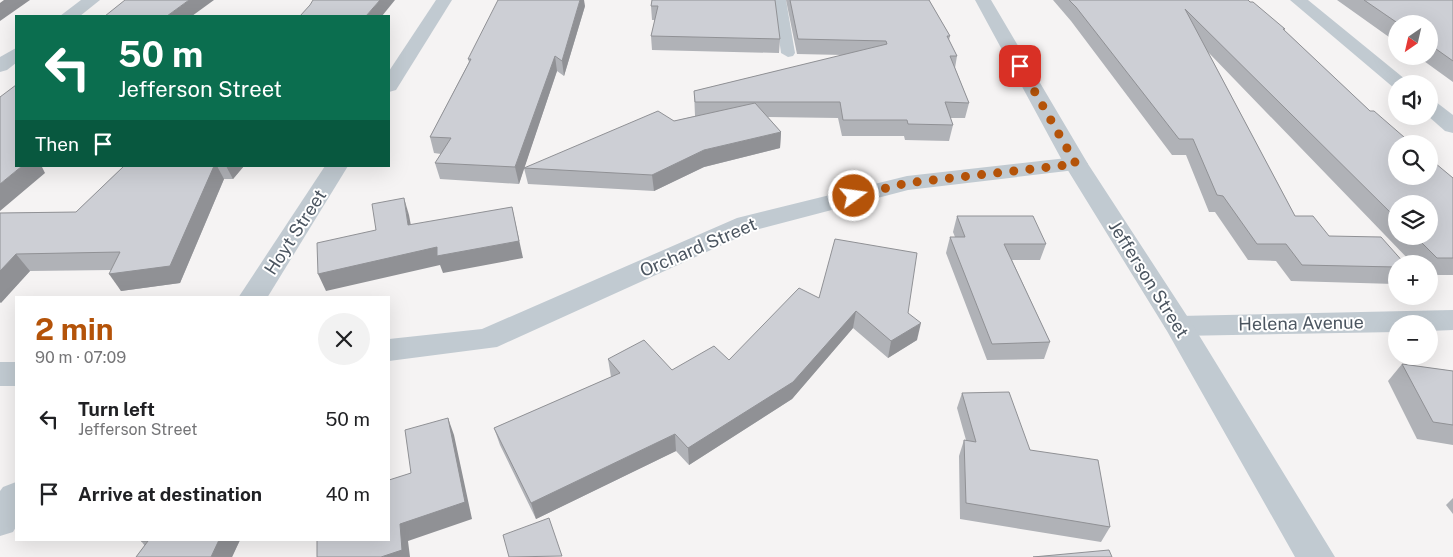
<!DOCTYPE html>
<html lang="en">
<head>
<meta charset="utf-8">
<style>
  body { margin:0; font-family:"Public Sans",sans-serif; background:#f2f2f2; color:#202124; height:100vh; display:flex; flex-direction:column; font-size:19px; white-space:nowrap }
  * { box-sizing:border-box; margin:0 }
  p { font-size:16px; color:#757577 }
  .icon { flex:none; width:28px; height:28px; fill:none; stroke:currentColor; stroke-width:2; stroke-linecap:round; stroke-linejoin:round }
  .map { position:relative; flex:1; overflow:hidden }
  .drawer { position:absolute; left:15px; top:296px; width:375px; height:245px; display:flex; flex-direction:column; background:#fff; border-radius:0px; box-shadow:0 5px 20px #0002 }
  .drawer>* { flex:none }
  .hud { position:absolute; left:15px; top:15px; width:375px; height:152px; border-radius:0px; box-shadow:0 5px 20px #0002; background:#0b6e4f; color:#fff; overflow:hidden }
  .needle { width:32px; rotate:214deg }
  .buttons { position:absolute; left:1388px; top:15px; display:grid; gap:10px }
  .buttons a { display:grid; place-items:center; width:50px; height:50px; border-radius:50%; background:#fff; box-shadow:0 5px 20px #0002; font-size:25px }
  .pin { position:absolute; display:grid; place-items:center; width:42px; height:42px; color:#fff; margin:-21px; border-radius:10px; box-shadow:0 2px 8px #0006 }
  .me { position:absolute; width:55px; margin:-28px; rotate:76deg; stroke-linejoin:round; filter:drop-shadow(0 0 4px #0008) }
  .turn { display:flex; align-items:center; gap:18px; height:105px; padding:0 20px; font-size:22px }
  .turn .icon { width:65px; height:65px; stroke-width:2.5 }
  .turn b { display:block; font-size:35px; line-height:42px }
  .then { display:flex; align-items:center; height:48px; padding:0 20px; background:#0003; gap:10px; font-size:19px }
  .round { display:grid; place-items:center; flex:none; width:52px; height:52px; border-radius:26px; background:#f2f2f2 }
  .summary { display:flex; align-items:center; justify-content:space-between; height:85px; padding:0 20px }
  h1 { font-size:30px; font-weight:700; line-height:38px; color:#b45309 }
  ul { padding:0; list-style:none }
  li { display:flex; align-items:center; gap:15px; height:75px; padding:0 20px }
  li div { flex:1 }
  li b { display:block; font-size:19px }
  li em { font-style:normal }
  .map>svg:first-child { display:block }
  .lines { fill:none; stroke-linecap:round; stroke-linejoin:round }
  .service { fill:#c1cad1; fill-rule:evenodd }
  .minor { fill:#c1cad1; fill-rule:evenodd }
  .tertiary { fill:#c1cad1; fill-rule:evenodd }
  .wall { fill:#b0b2b7; fill-rule:evenodd }
  .shaded-wall { fill:#909195 }
  .building { fill:#cdcfd5; stroke:#909195 }
  .route { stroke:#b45309; stroke-width:9; stroke-dasharray:0 16.2 }
  .labels { text-anchor:middle; dominant-baseline:central; stroke-width:4; stroke-linejoin:round; paint-order:stroke }
  .street-label { font-size:18px; fill:#4b5560; stroke:#fff }
</style>
</head>
<body>
<div class="map">
<svg width="1453" height="557" viewBox="0 0 1453 557">
  <rect width="100%" height="100%" fill="#f5f3f3"/>
  <g class="lines">
    <!-- service -->
    <polygon class="service" points="774,0 786,0 795,53 793,56 788,57 781,53"/>
    <!-- minor -->
    <g class="minor">
      <polygon points="81,0 100,0 80,16 60,16"/>
      <polygon points="436,0 452,0 396,90 389,92 389,71"/>
      <polygon points="1290,0 1308,0 1411,84 1396,84 1396,89 1394,88"/>
      <polygon points="16,48 16,63 7,70 0,72 0,57"/>
      <polygon points="1429,100 1436,102 1453,115 1453,133 1445,131 1428,116"/>
      <polygon points="1076,157 1084,159 1088,164 1084,169 908,190 755,230 497,347 389,361 389,339 482,329 737,218 907,176"/>
      <polygon points="325,166 348,166 267,298 238,298"/>
      <polygon points="1453,310 1453,330 1429,331 1429,324 1396,324 1396,332 1179,336 1169,333 1164,326 1169,319 1179,316"/>
      <rect x="0" y="362" width="16" height="24"/>
      <polygon points="16,482 16,527 13,532 0,536 0,491 3,487"/>
    </g>
    <!-- tertiary -->
    <polygon class="tertiary" points="975,0 991,0 1088,164 1189,319 1335,557 1295,557 1167,331 1064,164"/>
  </g>
  <!-- wall -->
  <g class="wall">
    <polygon points="652,0 780,39 779,53 652,50 651,36 655,20 652,20 651,6"/>
    <polygon points="786,0 929,0 950,36 949,40 957,56 955,68 969,103 965,118 950,118 953,125 949,141 905,140 904,136 842,136 838,118 768,117 781,132 780,148 704,167 654,191 528,184 524,168 519,184 440,179 435,163 441,154 434,153 430,137 469,62 468,59 585,6 564,76 557,71 524,168 674,121 695,116 694,91 843,55 797,54"/>
    <path d="M1053,0H1248L1285,29L1284,30L1370,111L1453,178V275H1429V264H1413L1208,52L1295,216L1329,236L1396,264V282L1395,284L1291,281L1276,261L1248,260L1215,212H1209L1186,155H1172L1071,21ZM1396,204L1429,236H1396Z"/>
    <polygon points="1337,0 1453,0 1453,82 1417,56 1429,56 1429,24 1396,24 1396,42"/>
    <polygon points="124,166 244,166 233,179 224,179 180,283 121,291 111,270 30,271 0,303 0,213 76,212"/>
    <polygon points="957,216 1046,244 1040,260 1012,260 1050,342 1044,359 987,360 946,253 950,237 955,237 953,232"/>
    <polygon points="819,298 908,313 917,340 888,358 853,328 792,399 689,465 676,451 536,519 500,445 494,428 611,377 608,359 672,370 729,360"/>
    <polygon points="1402,364 1453,371 1453,445 1417,439 1388,381"/>
    <polygon points="962,393 1030,450 1110,527 1101,542 960,519 959,456 964,440 966,440 957,408"/>
    <polygon points="1453,498 1453,514 1446,505"/>
    <polygon points="142,540 240,540 232,557 136,557 145,546 141,541"/>
  </g>
  <!-- shaded-wall -->
  <g class="shaded-wall">
    <polygon points="4,0 30,0 0,21 0,3"/>
    <polygon points="189,0 214,0 192,16 167,16"/>
    <polygon points="380,0 395,0 382,16 366,16"/>
    <polygon points="580,0 584,0 585,6 564,76 562,61"/>
    <polygon points="555,56 557,71 519,184 515,167"/>
    <polygon points="781,132 780,148 704,167 654,191 652,175 704,150"/>
    <polygon points="22,166 43,166 42,167 45,173 0,211 0,184"/>
    <polygon points="214,166 217,166 224,179 180,283 121,291 109,274"/>
    <polygon points="226,166 244,166 233,179"/>
    <polygon points="404,198 409,215 414,242 408,225"/>
    <polygon points="512,207 523,258 443,273 440,265 326,291 318,274"/>
    <polygon points="16,254 30,271 1,303 0,302 0,271"/>
    <polygon points="856,311 853,328 792,399 689,465 688,448"/>
    <polygon points="921,323 917,340 888,358 891,341"/>
    <polygon points="448,418 454,435 472,519 408,541 410,557 381,557 400,524"/>
    <polygon points="675,434 676,451 536,519 531,503"/>
    <polygon points="219,540 240,540 232,557 211,557"/>
  </g>
  <!-- building -->
  <g class="building">
    <polygon points="125,0 189,0 167,16 105,16"/>
    <polygon points="313,0 380,0 366,16 300,16 310,5"/>
    <polygon points="498,0 580,0 562,61 555,56 515,167 435,163 451,138 430,137 471,59 468,59"/>
    <polygon points="652,0 775,0 780,39 651,36 658,6 651,6"/>
    <polygon points="790,0 929,0 950,36 947,36 957,56 950,56 969,103 945,102 953,125 908,124 907,120 843,120 840,102 695,102 694,91 887,44 886,41 798,39"/>
    <polygon points="1069,0 1248,0 1250,2 1253,2 1285,29 1283,29 1370,111 1374,111 1412,144 1396,144 1396,176 1429,176 1429,158 1453,178 1453,258 1437,258 1415,236 1429,236 1429,204 1396,204 1396,218 1185,9 1295,216 1313,216 1329,236 1381,237 1405,264 1396,264 1396,267 1302,265 1286,244 1257,244 1223,196 1217,195 1193,139 1179,139 1076,7"/>
    <polygon points="1364,0 1453,0 1453,61 1429,44 1429,24 1399,24"/>
    <polygon points="16,85 16,166 22,166 0,184 0,97"/>
    <polygon points="755,103 781,132 704,150 652,175 524,168 658,111 674,121"/>
    <polygon points="124,166 214,166 170,266 109,274 120,252 16,254 0,271 0,213 76,212"/>
    <polygon points="404,198 408,225 512,207 519,241 437,256 437,247 318,274 317,243 376,230 372,204"/>
    <polygon points="957,216 1033,216 1046,244 1004,244 1050,342 992,344 950,237 965,237"/>
    <polygon points="835,239 917,253 908,313 921,323 891,341 856,311 793,382 688,448 675,434 531,503 494,428 620,373 608,359 644,340 672,370 714,346 729,360 799,288 819,298"/>
    <polygon points="1402,364 1453,371 1453,425 1433,422"/>
    <polygon points="1009,392 1030,450 1098,460 1110,527 966,503 964,440 976,442 962,393"/>
    <polygon points="448,418 465,502 400,524 402,550 381,557 317,557 317,540 389,540 389,480 411,473 405,430"/>
    <polygon points="549,518 562,556 509,557 503,535"/>
    <polygon points="142,540 219,540 211,557 136,557 148,541 141,541"/>
    <polygon points="1109,550 1112,557 1033,557"/>
  </g>
  <g class="lines">
    <!-- route -->
    <polyline class="route" points="854,196 907,183 1076,164 1020,66"/>
  </g>
  <g class="labels">
    <!-- street labels -->
    <g class="street-label">
      <text transform="translate(295 232) rotate(-57)">Hoyt Street</text>
      <text transform="translate(698 247) rotate(-23)">Orchard Street</text>
      <text transform="translate(1149 279) rotate(58)">Jefferson Street</text>
      <text transform="translate(1301 323) rotate(-1)">Helena Avenue</text>
    </g>
  </g>
</svg>
<div class="buttons">
<a><svg class="needle" viewBox="-14 -14 28 28"><path d="M0-13l5 13h-10z" fill="#e53935"/><path d="M0 13l5-13h-10z" fill="#757577"/></svg></a>
<a><svg class="icon" aria-label="sound" viewBox="0 0 24 24"><path d="M4 9h4l5-4v14l-5-4H4zM17 9q2 3 0 6"/></svg></a>
<a><svg class="icon" aria-label="search" viewBox="0 0 24 24"><circle cx="10" cy="10" r="6"/><path d="M15 15l6 6"/></svg></a>
<a><svg class="icon" aria-label="layers" viewBox="0 0 24 24"><path d="M12 4l9 5-9 5-9-5zM3 14l9 5 9-5"/></svg></a>
<a>+</a>
<a>−</a>
</div>
<div class="pin" style="left:1020px;top:66px;background:#d93025"><svg class="icon" aria-label="arrive" viewBox="0 0 24 24"><path d="M6 21V4h12l-3 4 3 4H6"/></svg></div>
<svg class="me" style="left:854px;top:196px" viewBox="-20 -20 40 40"><circle r="17" fill="#b45309" stroke="#fff" stroke-width="3"/><path d="M0-11L8 9 0 5-8 9z" fill="#fff"/></svg>
<div class="hud">
<div class="turn"><svg class="icon" aria-label="left" viewBox="0 0 24 24"><path d="M17 20v-9H6M10 6l-5 5 5 5"/></svg><div><b>50 m</b>Jefferson Street</div></div>
<div class="then">Then<svg class="icon" aria-label="arrive" viewBox="0 0 24 24"><path d="M6 21V4h12l-3 4 3 4H6"/></svg></div>
</div>
<section class="drawer">
<div class="summary"><div><h1>2 min</h1><p>90 m · 07:09</p></div><a class="round"><svg class="icon" aria-label="close" viewBox="0 0 24 24"><path d="M6 6l12 12M18 6L6 18"/></svg></a></div>
<ul>
<li><svg class="icon" aria-label="left" viewBox="0 0 24 24"><path d="M17 20v-9H6M10 6l-5 5 5 5"/></svg><div><b>Turn left</b><p>Jefferson Street</p></div><em>50 m</em></li>
<li><svg class="icon" aria-label="arrive" viewBox="0 0 24 24"><path d="M6 21V4h12l-3 4 3 4H6"/></svg><div><b>Arrive at destination</b></div><em>40 m</em></li>
</ul>
</section>
</div>
</body>
</html>
